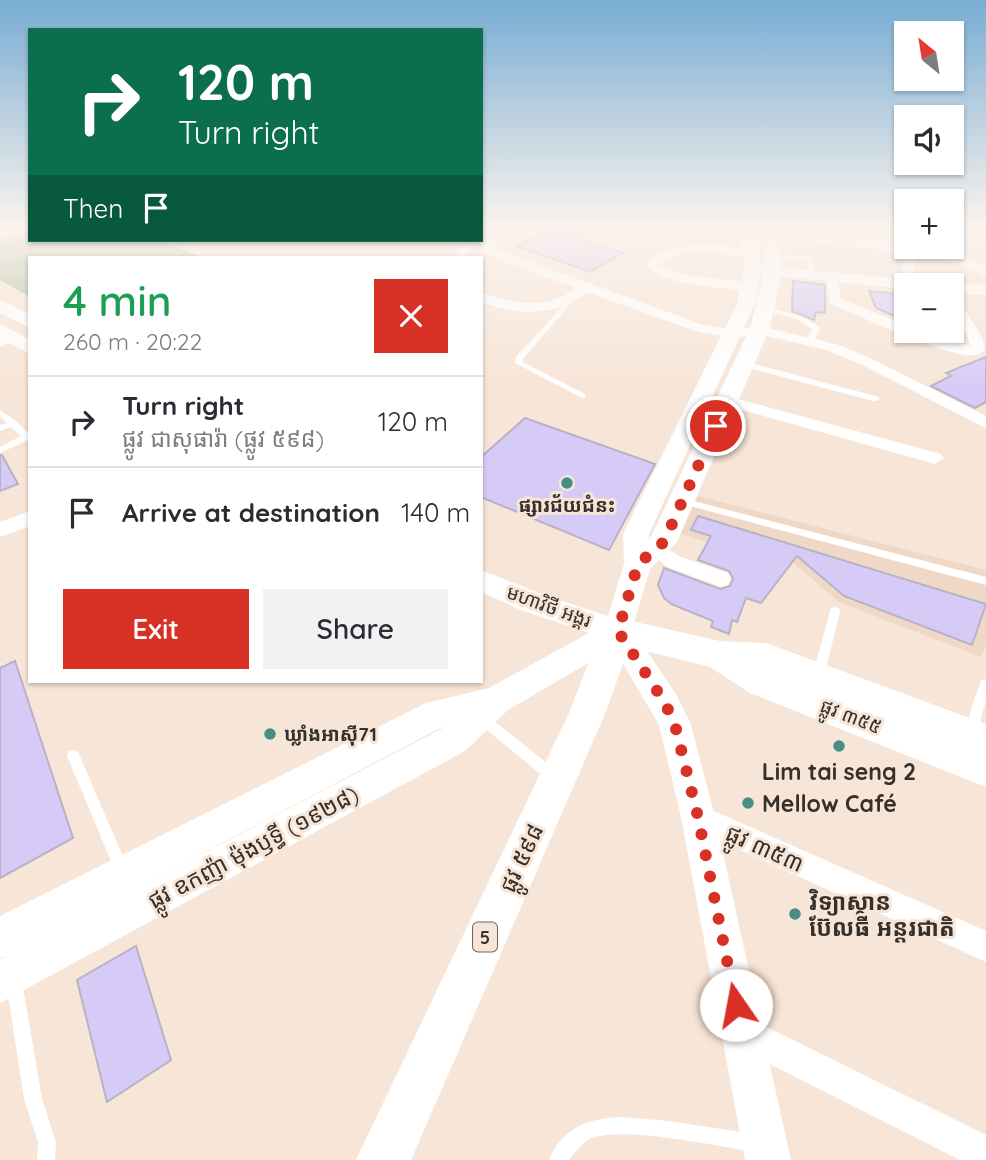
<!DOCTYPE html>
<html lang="en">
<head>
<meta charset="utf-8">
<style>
  body { margin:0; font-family:Quicksand,"Noto Sans Khmer",sans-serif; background:#f2f2f3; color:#2b2b33; height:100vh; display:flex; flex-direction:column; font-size:26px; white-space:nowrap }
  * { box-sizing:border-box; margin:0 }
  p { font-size:23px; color:#7c7c81 }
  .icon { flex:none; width:38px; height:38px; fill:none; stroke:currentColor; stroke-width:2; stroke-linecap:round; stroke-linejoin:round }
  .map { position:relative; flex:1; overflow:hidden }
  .drawer { position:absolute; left:28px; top:256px; width:455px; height:427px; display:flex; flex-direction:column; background:#fff; border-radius:0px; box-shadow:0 2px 5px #0004 }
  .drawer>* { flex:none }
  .hud { position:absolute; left:28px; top:28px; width:455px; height:214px; border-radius:0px; box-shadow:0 2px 5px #0004; background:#0b6e4f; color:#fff; overflow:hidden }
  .needle { width:46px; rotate:330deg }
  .buttons { position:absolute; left:894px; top:21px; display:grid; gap:14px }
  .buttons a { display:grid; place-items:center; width:70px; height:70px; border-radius:0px; background:#fff; box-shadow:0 2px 5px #0004; font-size:35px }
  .pin { position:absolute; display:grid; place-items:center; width:60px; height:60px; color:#fff; margin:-30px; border:4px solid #fff; border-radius:50%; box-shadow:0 2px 7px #0007 }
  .me { position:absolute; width:77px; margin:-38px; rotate:348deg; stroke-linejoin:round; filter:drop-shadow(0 0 5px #0008) }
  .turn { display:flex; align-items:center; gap:24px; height:147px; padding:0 35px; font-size:32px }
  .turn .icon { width:91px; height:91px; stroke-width:2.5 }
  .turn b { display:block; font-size:49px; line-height:60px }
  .then { display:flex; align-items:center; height:66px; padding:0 35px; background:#0003; gap:14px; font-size:26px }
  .round { display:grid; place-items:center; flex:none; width:74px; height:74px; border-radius:0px; background:#f2f2f3 }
  .headline { display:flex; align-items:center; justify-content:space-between; height:119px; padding:0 35px }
  h1 { font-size:42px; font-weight:600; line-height:52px; color:#1e9e55 }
  .button { display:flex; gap:14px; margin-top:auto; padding:14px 35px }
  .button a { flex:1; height:80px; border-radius:0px; background:#d93025; color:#fff; font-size:28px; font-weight:600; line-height:80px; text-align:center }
  .button a+a { background:#f2f2f3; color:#2b2b33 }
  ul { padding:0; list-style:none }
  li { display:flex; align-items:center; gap:21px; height:91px; padding:0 35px; border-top:2px solid #e1e1e2 }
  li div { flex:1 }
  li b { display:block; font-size:26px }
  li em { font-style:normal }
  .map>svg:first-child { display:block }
  .built { fill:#efd8c6 }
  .green { fill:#aabd9d }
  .building { fill:#d6cbf7; stroke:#b7b3c5; stroke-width:2 }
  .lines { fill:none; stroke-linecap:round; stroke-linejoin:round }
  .service { fill:#fff; fill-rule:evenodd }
  .minor { fill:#fff; fill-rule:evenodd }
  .tertiary { fill:#fff; fill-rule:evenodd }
  .secondary { fill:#fff; fill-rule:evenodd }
  .primary { fill:#fff; fill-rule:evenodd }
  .route { stroke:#d93025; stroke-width:12; stroke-dasharray:0 21.6 }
  .poi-dot { fill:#488e84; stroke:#f7e5d7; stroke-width:2.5 }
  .labels { text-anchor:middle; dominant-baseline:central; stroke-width:6; stroke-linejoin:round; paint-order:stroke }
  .shield { fill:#f7e5d7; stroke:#70665e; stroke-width:2 }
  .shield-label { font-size:18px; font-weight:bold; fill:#362f2a }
  .poi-label { font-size:19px; font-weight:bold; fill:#362f2a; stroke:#f7e5d7 }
  .street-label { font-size:19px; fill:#362f2a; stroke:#f7e5d7 }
  .near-poi-label { font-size:23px; font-weight:bold; fill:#362f2a; stroke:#f7e5d7; text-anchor:start }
  .near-street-label { font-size:23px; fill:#362f2a; stroke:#f7e5d7 }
</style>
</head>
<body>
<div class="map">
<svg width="986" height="1160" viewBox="0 0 986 1160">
  <rect width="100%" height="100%" fill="#f7e5d7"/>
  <!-- built -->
  <polygon class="built" points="698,496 986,570 986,645 981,657 839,602 789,559 761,560 679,533"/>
  <!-- green -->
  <polygon class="green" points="0,227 30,227 30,240 159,240 200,257 30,257 30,297 0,280"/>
  <!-- building -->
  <g class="building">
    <polygon points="553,227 587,237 582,240 623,253 590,272 517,246"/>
    <polygon points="793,281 825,285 825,313 816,312 814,320 792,311"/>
    <polygon points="869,291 906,295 906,321 876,308"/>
    <polygon points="986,357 986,402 975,408 931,386 951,376 946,373"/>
    <polygon points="525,418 655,464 609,550 481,497 481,457"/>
    <polygon points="0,455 2,455 18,484 0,491"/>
    <polygon points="698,516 986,604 972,645 844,596 797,556 761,603 746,598 737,622 732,620 729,634 711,627 713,621 671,604 664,598 658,585 664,568 720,589 730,586 733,578 729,571 698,560 711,536 691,530"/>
    <polygon points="15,661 73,838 0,878 0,668"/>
    <polygon points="136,946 171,1060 107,1102 77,980"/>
  </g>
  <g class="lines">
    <!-- service -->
    <g class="service">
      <polygon points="773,254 811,257 815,276 812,278 809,276 806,260 771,257 771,255"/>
      <polygon points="569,299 574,300 523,359 523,362 585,394 585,398 582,398 515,363 516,357"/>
      <polygon points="766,307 801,316 819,326 820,328 812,344 805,342 812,329 796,319 764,310 764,308"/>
      <polygon points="741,362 747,362 879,397 880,399 876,401 873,401 741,366"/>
      <polygon points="0,410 16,421 30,435 30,439 0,453 0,447 21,436 11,427 0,431 0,425 7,423 0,416"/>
      <polygon points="682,498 986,577 986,585 679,503 677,501 679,499"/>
      <polygon points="835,607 839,608 840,611 824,677 822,680 818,682 814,680 812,677 830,611 831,608"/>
      <path d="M986,679V702L982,713L978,736L974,738L970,736C965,719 974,700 980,684L982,680Z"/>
      <polygon points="481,713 485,714 558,772 560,776 558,780 553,782 548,780 477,722 475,718 477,714"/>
      <polygon points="73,750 78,752 128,868 126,873 121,875 116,873 67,756 68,752"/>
      <polygon points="14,973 20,975 22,981 42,1099 56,1142 55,1160 37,1160 38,1142 24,1099 6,981 8,975"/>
      <path d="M622,1117L669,1121L754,1134L760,1137L763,1143L760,1149L754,1152C717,1146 625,1126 592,1138C583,1142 575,1152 569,1160H549C563,1127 589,1118 622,1117Z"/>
    </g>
    <!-- minor -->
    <g class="minor">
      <polygon points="16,227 30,227 30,231 0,240 0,232"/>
      <path d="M491,227H503L493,248L701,324L734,330L759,326L836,344L870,358L986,416V428L860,364L826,350L759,334L734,338L698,332L587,292C554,318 519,315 481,302V293C516,302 544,312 576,288L482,253L480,250Z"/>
      <polygon points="620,227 644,227 610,237 604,233"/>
      <polygon points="978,227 986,227 986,231"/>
      <path d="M818,236C849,239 894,235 918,258L912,276L915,284L906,285V288L901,284L900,276L905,259C877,242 845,249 814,243V237Z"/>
      <polygon points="463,240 475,240 467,257 455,257"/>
      <polygon points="952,244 956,247 957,255 986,267 986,276 947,260 944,247 952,247"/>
      <path d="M686,245C703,244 747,244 760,254L754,258C724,254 684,243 659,265L684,274L751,283L758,287L751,291C722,287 666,287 645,265L656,254Z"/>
      <path d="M832,273L838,277L841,299L906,325V331H922L970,346C967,326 952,319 952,296L957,297L983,339L985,350C980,355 973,356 965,355C924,347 870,320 830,304L826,277Z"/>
      <polygon points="13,334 18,335 20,338 0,347 0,338"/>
      <polygon points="727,396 941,454 944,458 935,464 721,404 719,401 721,398"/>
      <polygon points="30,511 30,526 0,537 0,522"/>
      <polygon points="656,542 681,557 728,573 731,579 728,585 721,587 667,567 646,549 649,544"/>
      <polygon points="698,804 986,931 986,962 688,826 684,817 688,808"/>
      <polygon points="742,1015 986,1135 986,1160 960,1160 730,1044 725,1032 730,1020"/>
    </g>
    <!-- tertiary -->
    <g class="tertiary">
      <polygon points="754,265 917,280 925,285 906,285 906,289 748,273 746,270"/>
      <polygon points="952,283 986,285 986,295 952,293 952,285 946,285"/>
      <polygon points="618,620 628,623 676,694 691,725 715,817 791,1160 745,1160 681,817 659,725 604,631 608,623"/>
    </g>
    <!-- secondary -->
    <g class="secondary">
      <path d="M739,227H755C764,254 761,277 755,304L649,534L650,539L750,328L764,272L763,245L771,240L779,245L782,272L770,328L677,542L650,569L629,639L508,710L465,751L0,1003V959L8,955L0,958V916L426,703L489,688L589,633L521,610L481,592V570L541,594L608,616L624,564L623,534L737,304L744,266ZM444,726L441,729L129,892Z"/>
      <polygon points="0,300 30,314 30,328 0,313"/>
      <polygon points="0,324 30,340 30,354 0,338"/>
    </g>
    <!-- primary -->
    <polygon class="primary" points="618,618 720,641 766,643 986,724 986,787 750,693 710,667 629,647 605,714 411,1160 356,1160 569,713 601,631 606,622"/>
  </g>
  <!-- sky -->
  <linearGradient id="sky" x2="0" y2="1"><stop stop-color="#78add4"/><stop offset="0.58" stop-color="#fbf3ed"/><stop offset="1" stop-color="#fbf3ed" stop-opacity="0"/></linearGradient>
  <rect width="986" height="390" fill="url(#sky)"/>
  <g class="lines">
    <!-- route -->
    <polyline class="route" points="716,426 664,542 638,564 618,631 665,703 675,725 698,817 736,1005"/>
  </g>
  <!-- markers -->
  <g class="poi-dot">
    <circle cx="567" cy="483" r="7"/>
    <circle cx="270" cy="734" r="7"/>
    <circle cx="839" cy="746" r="7"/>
    <circle cx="748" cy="803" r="7"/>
    <circle cx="795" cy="914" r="7"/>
  </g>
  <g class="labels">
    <!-- shield labels -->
    <rect class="shield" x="473" y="922.5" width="24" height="29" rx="5"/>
    <g class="shield-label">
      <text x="485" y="937">5</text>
    </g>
    <!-- poi labels -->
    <g class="poi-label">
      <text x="567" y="505">ផ្សារជ័យជំនះ</text>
      <text x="284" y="734" text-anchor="start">ឃ្លាំងអាសុី71</text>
    </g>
    <!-- street labels -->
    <g class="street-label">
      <text transform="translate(549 606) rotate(20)">មហាវិថី អង្គរ</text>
      <text transform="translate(851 716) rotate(21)">ផ្លូវ ៣៥៥</text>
    </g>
    <!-- near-poi labels -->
    <g class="near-poi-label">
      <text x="839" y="771" text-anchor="middle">Lim tai seng 2</text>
      <text x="762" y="803">Mellow Café</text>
      <text x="809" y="901">វិទ្យាស្ថាន<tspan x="809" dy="26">ប៊ែលធី អន្ដរជាតិ</tspan></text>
    </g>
    <!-- near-street labels -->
    <g class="near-street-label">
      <text transform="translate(253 847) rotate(-28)">ផ្លូវ ឧកញ៉ា ម៉ុងឫទ្ធី (១៩២៨)</text>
      <text transform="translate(765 848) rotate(24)">ផ្លូវ ៣៥៣</text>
      <text transform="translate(521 858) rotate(-65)">ផ្លូវ ៥៩៨</text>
    </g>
  </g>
</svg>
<div class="buttons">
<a><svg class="needle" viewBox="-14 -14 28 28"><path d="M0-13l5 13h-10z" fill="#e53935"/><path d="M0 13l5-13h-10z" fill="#7c7c81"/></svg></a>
<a><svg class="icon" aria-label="sound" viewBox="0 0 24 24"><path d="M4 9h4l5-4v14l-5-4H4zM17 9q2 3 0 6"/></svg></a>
<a>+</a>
<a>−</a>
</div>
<div class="pin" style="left:716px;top:426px;background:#d93025"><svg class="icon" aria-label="arrive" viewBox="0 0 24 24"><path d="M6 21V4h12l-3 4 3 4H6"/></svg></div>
<svg class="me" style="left:736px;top:1005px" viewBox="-20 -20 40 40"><circle r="19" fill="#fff"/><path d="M0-13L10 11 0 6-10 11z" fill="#d93025"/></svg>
<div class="hud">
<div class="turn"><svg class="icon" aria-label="right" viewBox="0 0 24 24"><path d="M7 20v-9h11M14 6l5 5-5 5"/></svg><div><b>120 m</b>Turn right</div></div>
<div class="then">Then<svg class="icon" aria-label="arrive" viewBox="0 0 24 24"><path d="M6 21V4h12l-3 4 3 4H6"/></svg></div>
</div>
<section class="drawer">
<div class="headline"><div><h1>4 min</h1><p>260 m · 20:22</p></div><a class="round" style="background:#d93025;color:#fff"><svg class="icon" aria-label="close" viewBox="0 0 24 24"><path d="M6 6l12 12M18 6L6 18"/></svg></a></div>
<ul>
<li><svg class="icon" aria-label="right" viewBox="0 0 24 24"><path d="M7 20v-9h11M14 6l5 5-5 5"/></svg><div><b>Turn right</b><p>ផ្លូវ ជាសុផារ៉ា (ផ្លូវ ៥៩៨)</p></div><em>120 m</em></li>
<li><svg class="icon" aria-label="arrive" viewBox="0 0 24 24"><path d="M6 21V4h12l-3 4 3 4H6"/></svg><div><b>Arrive at destination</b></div><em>140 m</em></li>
</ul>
<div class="button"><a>Exit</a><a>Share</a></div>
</section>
</div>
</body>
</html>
